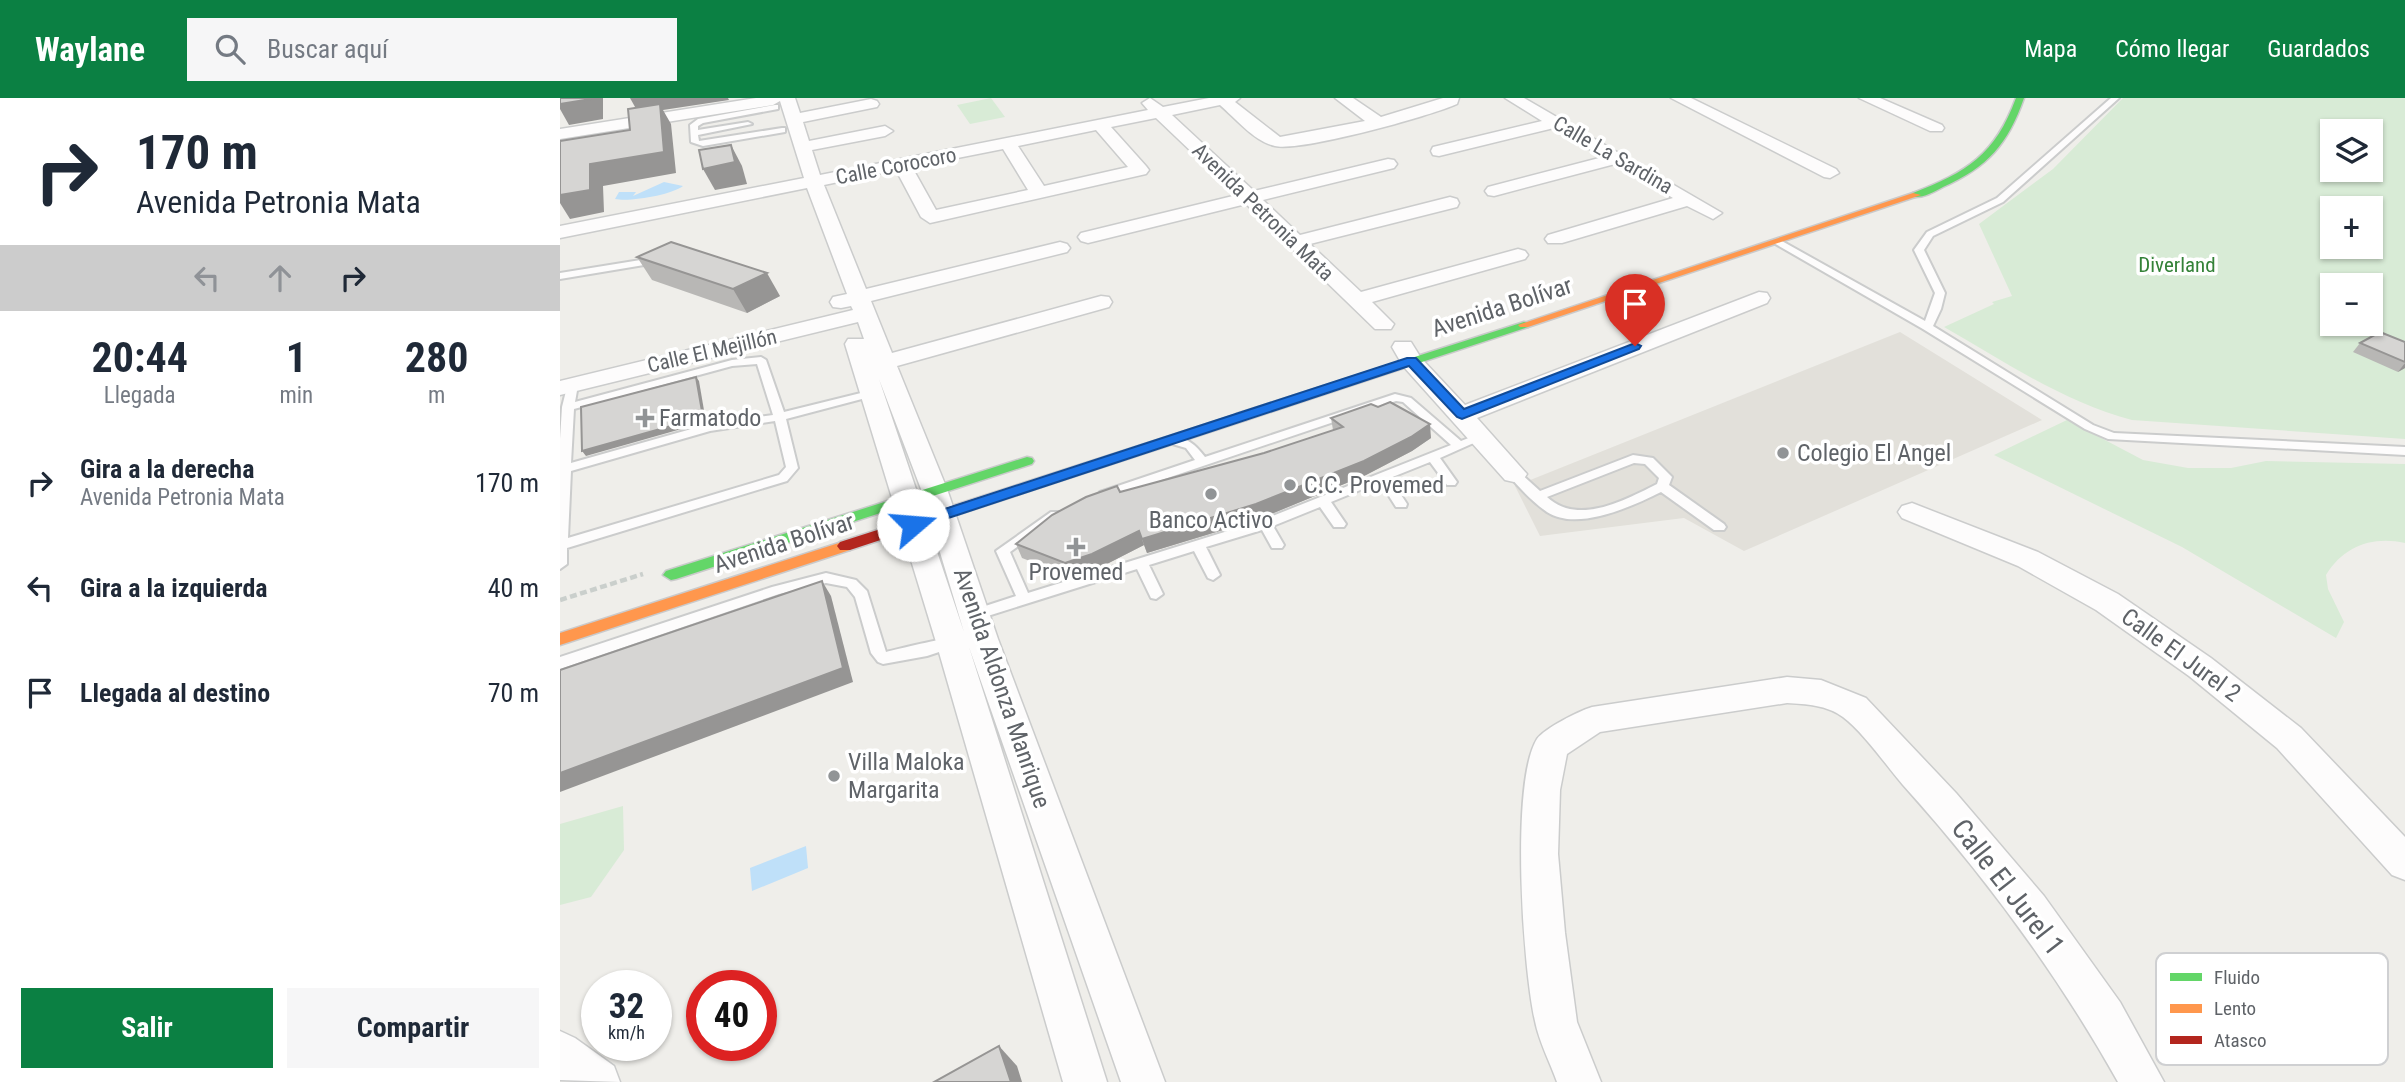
<!DOCTYPE html>
<html lang="es">
<head>
<meta charset="utf-8">
<style>
  body { margin:0; font-family:"Roboto Condensed",sans-serif; background:#f6f6f7; color:#1f2937; height:100vh; display:flex; flex-direction:column; font-size:26px; white-space:nowrap }
  * { box-sizing:border-box; margin:0 }
  p { font-size:23px; color:#747a83 }
  .icon { flex:none; width:38px; height:38px; fill:none; stroke:currentColor; stroke-width:2; stroke-linecap:round; stroke-linejoin:round }
  .map { position:relative; flex:1; overflow:hidden }
  .side { display:flex; flex-direction:column; background:#fff; width:560px }
  .side>* { flex:none }
  .hud { background:#fff; color:#1f2937; overflow:hidden }
  .buttons { position:absolute; left:1760px; top:21px; display:grid; gap:14px }
  .buttons a { display:grid; place-items:center; width:63px; height:63px; border-radius:0px; background:#fff; box-shadow:0 2px 5px #0004; font-size:35px }
  .speed { position:absolute; left:21px; top:872px; display:flex; gap:14px; font-size:35px; font-weight:700; text-align:center }
  .speed>* { display:grid; place-content:center; width:91px; height:91px; border-radius:50%; background:#fff; box-shadow:0 2px 5px #0004; line-height:1 }
  .speed small { font-size:18px; font-weight:400 }
  .speed .limit { border:10px solid #d22; background:#fff; color:#111 }
  .pin { position:absolute; display:grid; place-items:center; width:60px; height:60px; color:#fff; margin:-72px -30px; border-radius:50% 50% 50% 0; rotate:-45deg; box-shadow:0 0 7px #0007 }
  .pin .icon { rotate:45deg }
  .me { position:absolute; width:77px; margin:-38px; rotate:72deg; stroke-linejoin:round; filter:drop-shadow(0 0 5px #0008) }
  .turn { display:flex; align-items:center; gap:24px; height:147px; padding:0 21px; font-size:32px }
  .turn .icon { width:91px; height:91px; stroke-width:2.5 }
  .turn b { display:block; font-size:49px; line-height:60px }
  .lanes { display:flex; align-items:center; height:66px; padding:0 21px; background:#0003; justify-content:center; gap:35px; direction:ltr }
  .lanes .off { opacity:.35 }
  .eta { display:flex; justify-content:space-evenly; align-items:center; height:119px; text-align:center }
  .eta b { font-size:42px; font-weight:700; line-height:49px }
  .primary-button { display:flex; gap:14px; margin-top:auto; padding:14px 21px }
  .primary-button a { flex:1; height:80px; border-radius:0px; background:#0b8043; color:#fff; font-size:28px; font-weight:700; line-height:80px; text-align:center }
  .primary-button a+a { background:#f6f6f7; color:#1f2937 }
  ul { padding:0; list-style:none }
  li { display:flex; align-items:center; gap:21px; height:105px; padding:0 21px }
  li div { flex:1 }
  li b { display:block; font-size:26px }
  li em { font-style:normal }
  header { display:flex; align-items:center; gap:42px; box-sizing:border-box; height:98px; padding:0 35px; background:#0b8043; color:#fff }
  header strong { font-size:33px }
  nav { display:flex; gap:38px; margin-inline-start:auto; font-size:24px }
  .search { width:490px; height:63px; background:#f6f6f7; display:flex; align-items:center; gap:18px; box-sizing:border-box; padding:0 24px; border-radius:0px; color:#747a83; font-size:26px }
  main { display:flex; flex:1; min-height:0 }
  .map>svg:first-child { display:block }
  .education { fill:#e2e0da }
  .green { fill:#d8ebd6; fill-rule:evenodd }
  .water { fill:#bfe0f9 }
  .lines { fill:none; stroke-linecap:round; stroke-linejoin:round }
  .lane-casing { stroke:#cbcccc; stroke-width:4 }
  .street-casing { stroke:#cbcccc; stroke-width:3 }
  .fast-casing { stroke:#cacacb; stroke-width:3 }
  .slow-casing { stroke:#cacacb; stroke-width:3 }
  .jam-casing { stroke:#cacacb; stroke-width:3 }
  .path { stroke:#cacfcc; stroke-width:4.5; stroke-dasharray:7 3.5; stroke-linecap:butt }
  .lane { fill:#fdfcfc; fill-rule:evenodd }
  .street { fill:#fdfcfc; fill-rule:evenodd }
  .fast { fill:#63d668; fill-rule:evenodd }
  .slow { fill:#ff974d; fill-rule:evenodd }
  .jam { fill:#b3261e; fill-rule:evenodd }
  .wall { fill:#b8b7b5 }
  .shaded-wall { fill:#969594 }
  .building { fill:#d6d5d3; stroke:#969594; stroke-width:2 }
  .route { fill:#1a73e8; stroke:#114b97; stroke-width:2 }
  .poi-dot { fill:#919496; stroke:#fff; stroke-width:2.5 }
  .labels { text-anchor:middle; dominant-baseline:central; stroke-width:7; stroke-linejoin:round; paint-order:stroke }
  .far-street-label { font-size:21px; fill:#5f6368; stroke:#fff }
  .far-park-label { font-size:21px; fill:#348238; stroke:#fff }
  .street-label { font-size:24px; fill:#5f6368; stroke:#fff }
  .poi-label { font-size:24px; fill:#5f6368; stroke:#fff; text-anchor:start }
  .near-street-label { font-size:28px; fill:#5f6368; stroke:#fff }
  .key { fill:#fff; stroke:#cfd0d2; stroke-width:2 }
  .key-label { font-size:19px; fill:#5f6368 }
</style>
</head>
<body>
<header>
<strong>Waylane</strong>
<div class="search"><svg class="icon" aria-label="search" viewBox="0 0 24 24"><circle cx="10" cy="10" r="6"/><path d="M15 15l6 6"/></svg>Buscar aquí</div>
<nav><a>Mapa</a><a>Cómo llegar</a><a>Guardados</a></nav>
</header>
<main>
<section class="side">
<div class="hud">
<div class="turn"><svg class="icon" aria-label="right" viewBox="0 0 24 24"><path d="M7 20v-9h11M14 6l5 5-5 5"/></svg><div><b>170 m</b>Avenida Petronia Mata</div></div>
<div class="lanes"><svg class="icon off" aria-label="left" viewBox="0 0 24 24"><path d="M17 20v-9H6M10 6l-5 5 5 5"/></svg><svg class="icon off" aria-label="ahead" viewBox="0 0 24 24"><path d="M12 20V5M6 11l6-6 6 6"/></svg><svg class="icon" aria-label="right" viewBox="0 0 24 24"><path d="M7 20v-9h11M14 6l5 5-5 5"/></svg></div>
</div>
<div class="eta">
<div><b>20:44</b><p>Llegada</p></div>
<div><b>1</b><p>min</p></div>
<div><b>280</b><p>m</p></div>
</div>
<ul>
<li><svg class="icon" aria-label="right" viewBox="0 0 24 24"><path d="M7 20v-9h11M14 6l5 5-5 5"/></svg><div><b>Gira a la derecha</b><p>Avenida Petronia Mata</p></div><em>170 m</em></li>
<li><svg class="icon" aria-label="left" viewBox="0 0 24 24"><path d="M17 20v-9H6M10 6l-5 5 5 5"/></svg><div><b>Gira a la izquierda</b></div><em>40 m</em></li>
<li><svg class="icon" aria-label="arrive" viewBox="0 0 24 24"><path d="M6 21V4h12l-3 4 3 4H6"/></svg><div><b>Llegada al destino</b></div><em>70 m</em></li>
</ul>
<div class="primary-button"><a>Salir</a><a>Compartir</a></div>
</section>
<div class="map">
<svg width="1845" height="984" viewBox="0 0 1845 984">
  <rect width="100%" height="100%" fill="#efeeea"/>
  <!-- education -->
  <polygon class="education" points="1340,234 1482,322 1184,453 1124,420 980,438 955,388"/>
  <!-- green -->
  <g class="green">
    <polygon points="431,0 445,19 410,26 397,7"/>
    <path d="M1563,0H1845V341L1572,322C1504,304 1445,264 1384,229L1434,206L1432,204L1452,198L1419,126L1493,71ZM1773,33H1811V72H1773ZM1773,110H1811V149H1773ZM1773,187H1811V226H1773Z"/>
    <path d="M1507,322L1583,362L1628,370H1671L1706,363L1845,366V445C1812,438 1784,448 1766,477L1768,491L1784,524L1776,540L1622,449L1434,357Z"/>
    <polygon points="63,708 64,752 31,799 0,807 0,726"/>
  </g>
  <!-- water -->
  <g class="water">
    <path d="M104,84L123,88C111,97 71,104 55,101L59,94H76L73,98Z"/>
    <polygon points="246,748 248,770 192,793 190,770"/>
  </g>
  <g class="lines">
    <defs>
      <g id="lane">
        <polygon points="1551,0 1559,0 1443,104 1373,138 1364,152 1385,195 1381,211 1373,228 1533,327 1554,335 1845,349 1845,357 1548,341 1525,331 1363,231 1212,144 1220,142 1365,223 1375,195 1354,152 1367,134 1437,100"/>
        <polygon points="215,7 218,7 218,11 143,25 138,28 138,32 188,24 192,26 138,37 139,43 222,30 225,30 225,34 143,48 131,44 130,27 138,21"/>
        <polygon points="99,159 102,160 102,164 0,181 0,175"/>
        <path d="M201,259L206,262L224,314L313,292L319,295L317,297L226,321L238,370L227,383L7,450V466L0,471V341L2,309L8,285H16L18,287L15,304L172,262ZM197,266L213,317L149,326L11,365L14,311L172,268ZM215,323L226,369L219,377L8,440L11,373L150,333Z"/>
        <path d="M835,296L851,300L901,343L921,335L927,339L880,360L897,384L895,387H887L870,364L830,380L847,406L846,409H836L820,384L771,404L786,426L784,429H774L760,409L713,428L724,447L722,450H712L702,432L646,449L660,477L653,482L648,480L634,453L589,467L603,496L596,501L591,500L577,471L415,522L408,517L410,513L456,498L436,453L491,414H501L502,417L450,454L468,495L700,423L891,347L843,304L836,303L548,400H540L538,397L540,394L635,362L626,350L609,345V339C626,338 635,346 645,359Z"/>
        <path d="M1073,357L1093,360L1112,379L1109,387L1164,426L1166,429L1164,432H1154L1101,394C1073,408 1017,434 987,414C974,405 958,389 948,376L950,373H958L980,393ZM1074,365L1085,366L1099,380L1097,386C1065,402 1018,428 987,399Z"/>
        <path d="M266,475L296,482L307,493L326,554C339,551 390,538 397,540L399,544L397,548L367,558L323,566L318,564L311,555L295,499L287,489L266,485L219,496L0,571V559L212,489Z"/>
      </g>
      <g id="street">
        <path d="M196,0H235L240,15L311,1L317,3L319,6L317,9L243,24L249,43L325,28L333,33L325,38L252,52L260,77L588,12L582,5L590,0L603,9L649,0H680L675,4L720,39L805,23L775,0H793L821,19L883,0H899L897,6C871,18 740,54 715,48C695,44 676,21 660,7L612,17L694,93L828,61L834,62L837,66L834,70L703,102L740,137L890,99L897,101L899,105L897,109L750,146L801,194L958,151L965,153L968,157L965,161L812,204L834,226L831,231H815L686,106L528,145L521,143L518,139L521,135L677,97L596,20L551,29L586,68L589,72L586,76L370,125L361,119L336,72L264,87L306,191L500,144L507,146L510,150L507,154L311,203L332,255L541,198L549,199L552,204L549,209L337,268L387,391L438,541L605,984H561L409,549L547,984H503L376,544L285,246L288,241H304L298,224L0,297V283L293,212L291,208L281,210L273,209L270,204L273,199L287,196L247,90L0,140V128L244,80L220,3L213,7L0,41V31ZM536,32L568,69L484,88L458,48ZM443,51L468,92L376,112L352,69ZM319,281L361,391L404,534Z"/>
        <polygon points="945,0 964,0 1162,115 1153,121 1127,108 1002,145 988,145 985,141 988,137 1113,100 1055,66 934,98 928,97 925,93 928,89 1043,59 994,30 879,58 873,57 871,53 873,49 982,23"/>
        <polygon points="1111,0 1131,0 1276,71 1279,75 1270,80 1264,79"/>
        <polygon points="1299,0 1320,0 1382,27 1384,30 1382,33 1370,33"/>
        <polygon points="1199,194 1207,195 1210,200 1207,205 917,320 967,376 963,382 954,384 945,382 843,268 832,249 835,244 851,244 861,260 905,307"/>
        <polygon points="1352,405 1478,454 1558,496 1651,560 1741,630 1845,739 1845,782 1832,777 1717,650 1629,578 1536,512 1458,468 1342,420 1338,414 1342,408"/>
        <path d="M1227,579L1261,582L1306,600L1396,695L1484,798L1560,904L1604,984H1558C1498,877 1425,778 1343,687C1326,667 1303,634 1283,619C1267,607 1246,606 1227,605L1040,634L1007,656L1000,692L998,756L1005,835L1017,924L1041,984H997C990,964 979,944 975,923C963,871 950,685 977,641C985,630 1019,613 1032,609Z"/>
        <polygon points="0,933 15,940 54,968 60,984 0,982"/>
      </g>
      <g id="fast">
        <path d="M1456,0H1464C1448,46 1428,69 1383,89C1374,94 1363,100 1353,99V95C1407,74 1435,57 1456,0Z"/>
        <polygon points="964,224 968,225 968,229 686,322 681,323 674,319 676,316"/>
        <polygon points="467,359 472,360 474,363 472,366 116,481 111,482 103,477 106,473"/>
      </g>
      <g id="slow">
        <polygon points="1353,95 1361,97 968,229 960,229 958,227"/>
        <polygon points="285,443 293,448 290,452 0,547 0,535"/>
      </g>
      <polygon id="jam" points="681,315 688,319 686,322 290,452 280,452 277,448 280,444"/>
    </defs>
    <!-- lane casing -->
    <use href="#lane" class="lane-casing"/>
    <!-- street casing -->
    <use href="#street" class="street-casing"/>
    <!-- fast casing -->
    <use href="#fast" class="fast-casing"/>
    <!-- slow casing -->
    <use href="#slow" class="slow-casing"/>
    <!-- jam casing -->
    <use href="#jam" class="jam-casing"/>
    <!-- path -->
    <polyline class="path" points="0,502 83,476"/>
    <!-- lane -->
    <use href="#lane" class="lane"/>
    <!-- street -->
    <use href="#street" class="street"/>
    <!-- fast -->
    <use href="#fast" class="fast"/>
    <!-- slow -->
    <use href="#slow" class="slow"/>
    <!-- jam -->
    <use href="#jam" class="jam"/>
  </g>
  <!-- wall -->
  <g class="wall">
    <polygon points="77,159 220,198 187,215 92,182"/>
    <polygon points="1845,244 1845,270 1838,274 1793,254 1800,245"/>
    <polygon points="771,320 871,340 852,353 806,377 699,421 587,455 584,447 537,471 511,479 462,460 456,446 560,394 704,355 773,332"/>
  </g>
  <!-- shaded-wall -->
  <g class="shaded-wall">
    <polygon points="31,0 43,0 43,21 9,27 0,11 0,6"/>
    <polygon points="70,0 168,0 169,2 103,12 111,26 116,75 43,88 44,114 10,121 0,105 0,97 30,66 104,54 79,16"/>
    <polygon points="171,47 182,68 187,86 155,92 143,71"/>
    <polygon points="207,175 220,198 187,215 173,191"/>
    <polygon points="1845,265 1845,270 1838,274"/>
    <polygon points="136,279 139,283 146,324 26,358 22,353"/>
    <polygon points="870,326 871,340 852,353 806,377 699,421 587,455 582,441"/>
    <polygon points="579,433 584,447 537,471 511,479 505,465"/>
    <polygon points="262,483 271,498 293,584 0,694 0,675"/>
    <polygon points="439,948 457,968 462,984 451,984"/>
  </g>
  <!-- building -->
  <g class="building">
    <polygon points="0,0 31,0 31,1 0,6"/>
    <polygon points="100,6 104,54 30,66 30,92 0,97 0,43 70,32 68,11"/>
    <polygon points="171,47 175,64 143,71 139,52"/>
    <polygon points="111,144 207,175 173,191 77,159"/>
    <polygon points="1820,234 1845,244 1845,264 1800,245"/>
    <polygon points="136,279 143,319 22,353 21,309"/>
    <polygon points="830,304 870,326 851,339 804,363 696,406 582,441 579,433 532,456 505,465 456,446 492,417 526,399 557,388 560,394 704,355 783,329 771,320 811,306 818,309"/>
    <polygon points="262,483 283,570 0,675 0,572"/>
    <polygon points="439,948 451,984 374,984"/>
  </g>
  <!-- route -->
  <polygon class="route" points="1075,245 1081,248 1079,251 902,321 897,319 849,268 358,430 353,432 346,427 348,423 847,260 856,260 904,311"/>
  <!-- markers -->
  <g class="poi-dot">
    <path d="M81.5 309.5h7v7h7v7h-7v7h-7v-7h-7v-7h7z"/>
    <circle cx="1223" cy="355" r="7"/>
    <circle cx="730" cy="387" r="7"/>
    <circle cx="651" cy="396" r="7"/>
    <path d="M512.5 438.5h7v7h7v7h-7v7h-7v-7h-7v-7h7z"/>
    <circle cx="274" cy="678" r="7"/>
  </g>
  <g class="labels">
    <!-- far-street labels -->
    <g class="far-street-label">
      <text transform="translate(1053 57) rotate(30)">Calle La Sardina</text>
      <text transform="translate(336 68) rotate(-11)">Calle Corocoro</text>
      <text transform="translate(703 114) rotate(44)">Avenida Petronia Mata</text>
      <text transform="translate(152 253) rotate(-13)">Calle El Mejillón</text>
    </g>
    <!-- far-park labels -->
    <g class="far-park-label">
      <text x="1617" y="167">Diverland</text>
    </g>
    <!-- street labels -->
    <g class="street-label">
      <text transform="translate(942 209) rotate(-18)">Avenida Bolívar</text>
      <text transform="translate(224 445) rotate(-18)">Avenida Bolívar</text>
      <text transform="translate(1621 557) rotate(36)">Calle El Jurel 2</text>
      <text transform="translate(442 590) rotate(71)">Avenida Aldonza Manrique</text>
    </g>
    <!-- poi labels -->
    <g class="poi-label">
      <text x="99" y="320">Farmatodo</text>
      <text x="1237" y="355">Colegio El Angel</text>
      <text x="744" y="387">C.C. Provemed</text>
      <text x="651" y="422" text-anchor="middle">Banco Activo</text>
      <text x="516" y="474" text-anchor="middle">Provemed</text>
      <text x="288" y="664">Villa Maloka<tspan x="288" dy="28">Margarita</tspan></text>
    </g>
    <!-- near-street labels -->
    <g class="near-street-label">
      <text transform="translate(1448 789) rotate(52)">Calle El Jurel 1</text>
    </g>
  </g>
  <!-- legend -->
  <rect x="1596" y="855" width="232" height="112" rx="10" class="key"/>
  <rect x="1610" y="875" width="32" height="8" fill="#63d668"/>
  <rect x="1610" y="906" width="32" height="9" fill="#ff974d"/>
  <rect x="1610" y="938" width="32" height="8" fill="#b3261e"/>
  <g class="key-label">
    <text x="1654" y="886">Fluido</text>
    <text x="1654" y="917">Lento</text>
    <text x="1654" y="949">Atasco</text>
  </g>
</svg>
<div class="buttons">
<a><svg class="icon" aria-label="layers" viewBox="0 0 24 24"><path d="M12 4l9 5-9 5-9-5zM3 14l9 5 9-5"/></svg></a>
<a>+</a>
<a>−</a>
</div>
<div class="speed"><div>32<small>km/h</small></div><div class="limit">40</div></div>
<div class="pin" style="left:1075px;top:248px;background:#d93025"><svg class="icon" aria-label="arrive" viewBox="0 0 24 24"><path d="M6 21V4h12l-3 4 3 4H6"/></svg></div>
<svg class="me" style="left:353px;top:427px" viewBox="-20 -20 40 40"><circle r="19" fill="#fff"/><path d="M0-13L10 11 0 6-10 11z" fill="#1a73e8"/></svg>
</div>
</main>
</body>
</html>
